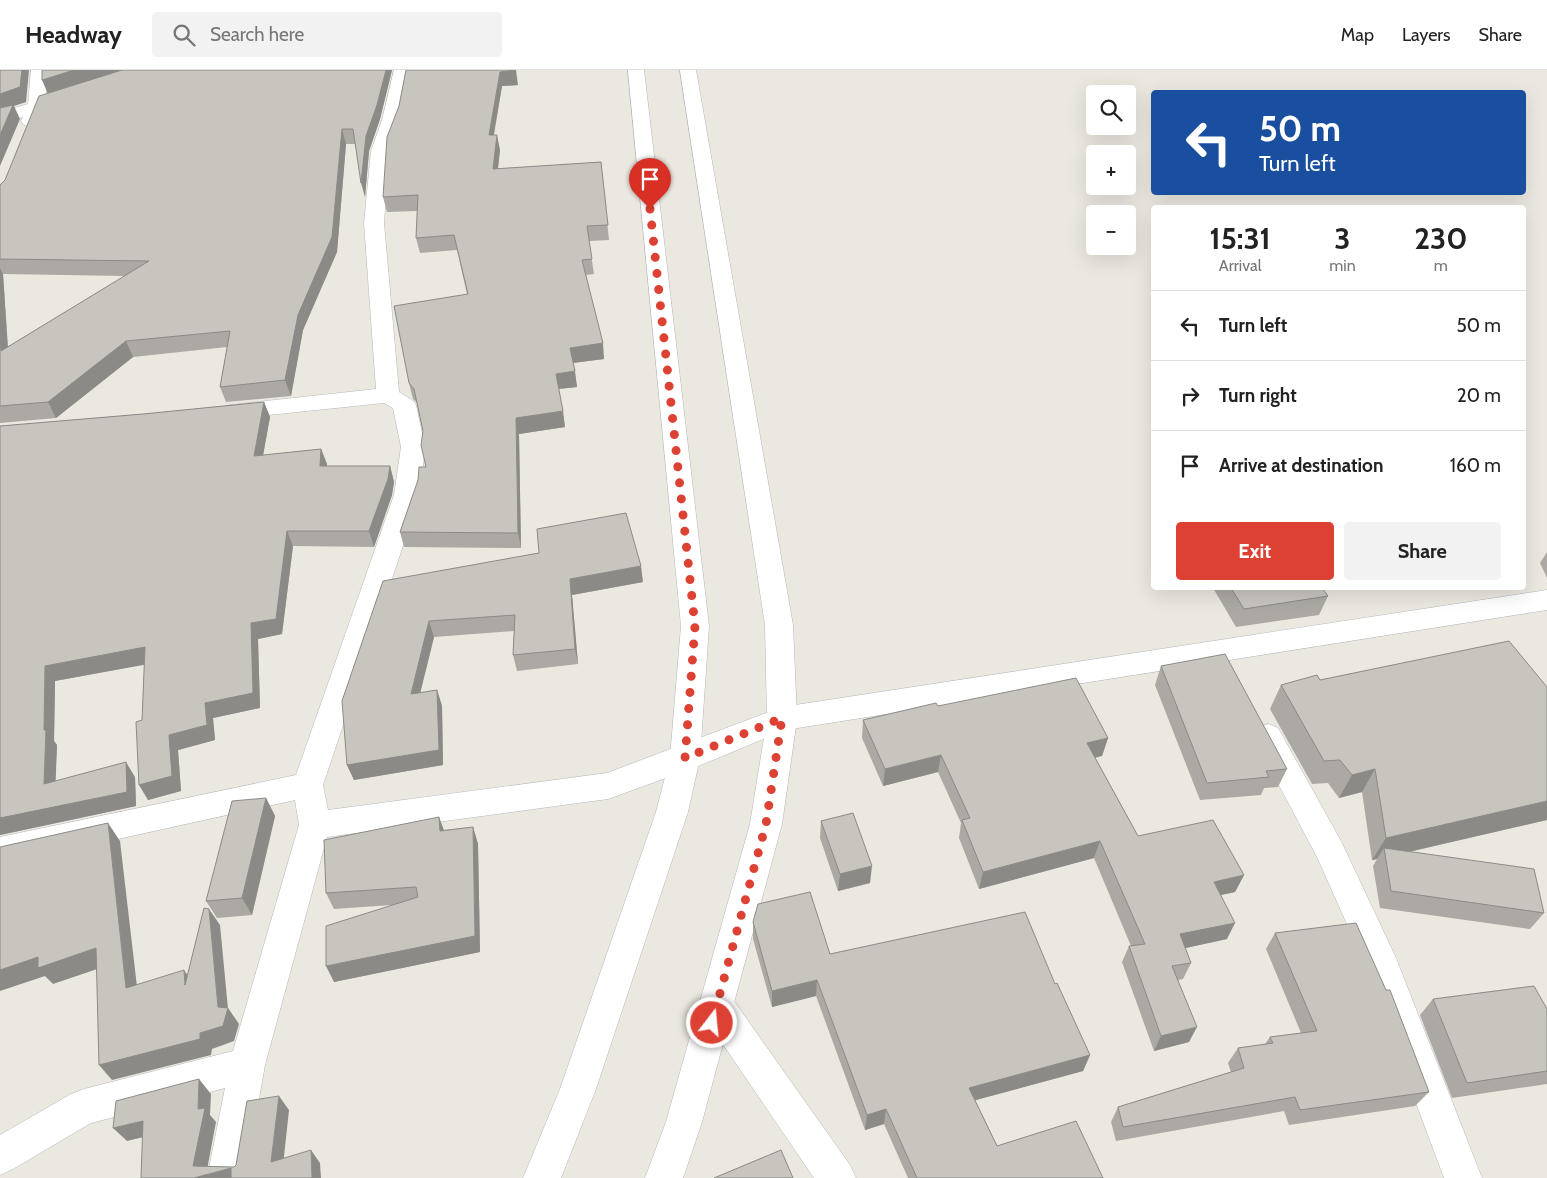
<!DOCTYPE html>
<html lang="en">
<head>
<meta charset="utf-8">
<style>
  body { margin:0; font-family:Cabin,sans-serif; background:#f2f2f2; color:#222; height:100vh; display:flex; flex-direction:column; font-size:19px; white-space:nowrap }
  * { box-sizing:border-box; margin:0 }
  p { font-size:16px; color:#767676 }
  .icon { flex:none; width:28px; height:28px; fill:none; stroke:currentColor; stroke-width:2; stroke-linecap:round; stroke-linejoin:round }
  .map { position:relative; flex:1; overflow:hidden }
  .sheet { position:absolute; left:1151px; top:135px; width:375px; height:385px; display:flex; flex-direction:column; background:#fff; border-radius:5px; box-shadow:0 5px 20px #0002 }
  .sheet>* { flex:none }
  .guide { position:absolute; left:1151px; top:20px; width:375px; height:105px; border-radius:5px; box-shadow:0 5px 20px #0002; background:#1a4fa0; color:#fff; overflow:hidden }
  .tools { position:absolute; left:1086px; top:15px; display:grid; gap:10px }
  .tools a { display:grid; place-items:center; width:50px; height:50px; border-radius:5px; background:#fff; box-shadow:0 5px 20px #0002; font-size:25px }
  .pin { position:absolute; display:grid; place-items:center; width:42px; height:42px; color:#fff; margin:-51px -21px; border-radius:50% 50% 50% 0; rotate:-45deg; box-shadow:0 0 5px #0007 }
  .pin .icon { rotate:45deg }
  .me { position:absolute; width:55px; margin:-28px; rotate:16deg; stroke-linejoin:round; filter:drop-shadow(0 0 4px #0008) }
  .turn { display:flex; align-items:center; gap:18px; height:105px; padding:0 25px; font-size:22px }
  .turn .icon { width:65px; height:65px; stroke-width:2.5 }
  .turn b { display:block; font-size:35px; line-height:42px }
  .eta { display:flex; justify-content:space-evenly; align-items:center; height:85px; text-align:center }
  .eta b { font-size:30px; font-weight:800; line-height:35px }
  .cta { display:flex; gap:10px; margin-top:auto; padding:10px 25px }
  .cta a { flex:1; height:58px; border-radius:5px; background:#dd4133; color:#fff; font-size:20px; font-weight:800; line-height:58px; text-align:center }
  .cta a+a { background:#f2f2f2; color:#222 }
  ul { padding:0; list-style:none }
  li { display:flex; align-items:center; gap:15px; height:70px; padding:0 25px; border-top:1px solid #e0e0e0 }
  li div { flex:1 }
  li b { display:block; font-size:19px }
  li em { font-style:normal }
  header { display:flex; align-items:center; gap:30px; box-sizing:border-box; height:70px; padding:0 25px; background:#fff; border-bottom:1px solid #e0e0e0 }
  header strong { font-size:24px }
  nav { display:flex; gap:28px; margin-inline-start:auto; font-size:18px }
  .search { width:350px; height:45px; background:#f2f2f2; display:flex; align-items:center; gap:12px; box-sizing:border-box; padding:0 18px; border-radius:5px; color:#767676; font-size:19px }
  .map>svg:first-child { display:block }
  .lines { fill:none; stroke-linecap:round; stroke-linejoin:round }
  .minor-casing { stroke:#b5b7bc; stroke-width:1 }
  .secondary-casing { stroke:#b3b7bc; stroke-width:1 }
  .minor { fill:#fff; fill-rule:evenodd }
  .secondary { fill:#fff; fill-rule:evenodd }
  .wall { fill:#aca9a4; fill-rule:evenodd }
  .shaded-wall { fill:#8c8a86 }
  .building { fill:#c8c5bf; stroke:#8c8a86 }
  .route { stroke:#dd4133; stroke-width:9; stroke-dasharray:0 16.2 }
</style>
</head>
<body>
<header>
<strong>Headway</strong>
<div class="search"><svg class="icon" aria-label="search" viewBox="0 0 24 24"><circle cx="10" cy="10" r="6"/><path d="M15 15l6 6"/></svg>Search here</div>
<nav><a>Map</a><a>Layers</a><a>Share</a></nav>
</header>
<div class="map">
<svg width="1547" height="1108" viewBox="0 0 1547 1108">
  <rect width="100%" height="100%" fill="#ebe8e0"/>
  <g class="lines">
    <defs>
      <g id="minor">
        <polygon points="31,0 47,0 46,28 70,21 76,22 79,26 76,30 44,40 36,55 30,56 24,55 21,51 23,47 0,53 0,42 28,34"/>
        <polygon points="394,0 410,0 400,50 389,81 384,153 399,322 412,330 416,335 425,377 420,425 323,715 328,740 607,703 782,637 1547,520 1547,540 785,660 696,697 608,729 327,767 265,995 245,1108 207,1108 225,1018 91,1053 13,1099 0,1105 0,1065 71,1024 84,1019 233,981 299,755 295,730 0,795 0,767 296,705 394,425 401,377 393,338 384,333 230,349 222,347 218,342 222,337 230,335 376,319 364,153 371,81 382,50"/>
        <polygon points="1268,654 1278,658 1341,771 1396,888 1482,1108 1444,1108 1362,888 1317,787 1253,666 1258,658"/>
        <polygon points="717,920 729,924 850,1095 856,1108 814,1108 705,948 700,936 705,924"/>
      </g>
      <g id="secondary">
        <polygon points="628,0 644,0 709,556 700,688 688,742 596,1019 561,1108 523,1108 560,1019 656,742 670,688 681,556"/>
        <polygon points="680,0 696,0 793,555 797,649 782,754 702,1052 683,1108 645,1108 666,1052 750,754 767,649 765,555"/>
      </g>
    </defs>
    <!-- minor casing -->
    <use href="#minor" class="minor-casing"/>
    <!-- secondary casing -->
    <use href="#secondary" class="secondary-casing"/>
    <!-- minor -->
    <use href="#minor" class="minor"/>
    <!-- secondary -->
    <use href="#secondary" class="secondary"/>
  </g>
  <!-- wall -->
  <g class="wall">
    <path d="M42,0H392L380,49L369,81L365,127L355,74H346L337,182L303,260L291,326L226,332L220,317L227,277L133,287L56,348L0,353V115L5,110L48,24ZM3,204L125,206L8,277Z"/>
    <polygon points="406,0 518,15 502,16 494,65 500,80 498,99 601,92 609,170 589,171 594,204 586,205 604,289 573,293 577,317 559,319 565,357 519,364 521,478 404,477 400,462 426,397 423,361 417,333 413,329 409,313 467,224 457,180 420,183 416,168 417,141 387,142 383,127 399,36"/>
    <polygon points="264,332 270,347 263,385 321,379 327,394 326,396 390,396 394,412 392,425 374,477 293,476 282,564 258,569 260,638 213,648 215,670 178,680 181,721 148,730 142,650 145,594 55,611 54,671 57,675 55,711 135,707 136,736 0,765 0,356 143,344"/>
    <polygon points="1547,482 1547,508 1540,493"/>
    <polygon points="383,511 643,512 572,525 578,594 517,601 513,585 514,561 434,567 420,623 437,620 442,636 443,695 354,710 347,695"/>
    <polygon points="1213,518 1322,518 1328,526 1319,545 1236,557"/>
    <polygon points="1161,596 1287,699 1278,717 1264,718 1261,725 1200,730 1155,615"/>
    <polygon points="1320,610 1547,750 1409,782 1544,843 1530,859 1380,838 1373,796 1377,789 1372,790 1362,722 1339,728 1328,713 1312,714 1270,639 1281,615"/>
    <polygon points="938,636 1108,668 1102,686 1095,688 1138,766 1244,805 1235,822 1221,825 1227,869 1185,878 1191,893 1183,909 1178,910 1189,972 1154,981 1122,892 1129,876 1131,876 1094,788 979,819 959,768 961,753 938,702 883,716 862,668 863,650"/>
    <polygon points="266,728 275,746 252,845 217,848 206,831"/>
    <polygon points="439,747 444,760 473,757 478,774 480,882 334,912 392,835 334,839 326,823"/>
    <polygon points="821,751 870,813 838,821 820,768"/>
    <polygon points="753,852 830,884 1055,914 1090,985 1083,1001 975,1030 997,1076 1103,1108 908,1108 884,1054 865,1060 816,926 772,937 753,869"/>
    <polygon points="1275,863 1429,1022 1415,1036 1289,1055 1284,1041 1116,1071 1111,1052 1118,1037 1231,1002 1228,993 1238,978 1265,974 1270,967 1301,963 1266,879"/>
    <polygon points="1433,929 1547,939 1547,1014 1452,1028 1420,945"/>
  </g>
  <!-- shaded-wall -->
  <g class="shaded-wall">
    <polygon points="22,0 29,0 26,32 14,36 20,49 0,96 0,24"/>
    <polygon points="74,0 124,0 48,24 42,10"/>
    <polygon points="386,0 392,0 380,49 369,81 365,127 361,113 366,66"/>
    <polygon points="516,0 518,15 502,16 491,80 489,65 500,2"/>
    <polygon points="342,59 346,74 337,182 303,260 291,326 285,310 298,245"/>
    <polygon points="497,65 500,80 496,114 493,99"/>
    <polygon points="0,198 3,204 9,296 1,281 0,264"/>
    <polygon points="126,271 133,287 56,348 48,332"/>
    <polygon points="603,273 604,289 572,293 570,278"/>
    <polygon points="575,301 577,317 558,319 556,304"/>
    <polygon points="264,332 270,347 260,402 254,386"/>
    <polygon points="563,341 565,357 519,364 521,478 518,463 516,348"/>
    <polygon points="321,379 327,394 325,411 320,396"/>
    <polygon points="390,396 394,412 392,425 374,477 369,461"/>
    <polygon points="287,461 293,476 282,564 258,569 260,638 213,648 215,670 178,680 181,721 148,730 139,715 169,665 251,553"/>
    <polygon points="641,496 643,512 572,525 578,594 575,579 570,509"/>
    <polygon points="429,551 434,567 416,640 411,624"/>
    <polygon points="145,577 154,593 55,611 54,671 57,675 55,728 44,714 44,660 45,596"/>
    <polygon points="437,620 442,636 443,695 354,710 347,695"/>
    <polygon points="1108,668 1102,686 1082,690 1087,673"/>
    <polygon points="941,685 938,702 883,716 885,699"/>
    <polygon points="126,692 135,707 136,736 0,765 0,748"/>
    <polygon points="1375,699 1362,722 1339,728 1352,705"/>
    <polygon points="266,728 275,746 252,845 242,828"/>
    <polygon points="1547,731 1547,750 1386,787 1384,778 1377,789 1372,790 1386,768"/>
    <polygon points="439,747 445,764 440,761"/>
    <polygon points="108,753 120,771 139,934 126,918"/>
    <polygon points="473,757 478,774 480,882 334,912 326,896 475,866"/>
    <polygon points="1100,771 1094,788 979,819 983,802"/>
    <polygon points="872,796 870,813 838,821 840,804"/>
    <polygon points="1244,805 1235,822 1206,828 1214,812"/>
    <polygon points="209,839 220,855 228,939 228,938 239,954 234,971 212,979 211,985 112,1010 99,995 200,963 218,937"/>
    <polygon points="1235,853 1227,869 1172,881 1180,864"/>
    <polygon points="96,878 109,895 53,914 45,906 0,921 0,900 38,887"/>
    <polygon points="184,900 195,916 185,915"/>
    <polygon points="817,910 816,926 772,937 772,921"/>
    <polygon points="1197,957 1189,972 1154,981 1161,966"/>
    <polygon points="1090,985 1083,1001 965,1033 969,1018"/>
    <polygon points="199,1009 211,1024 210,1045 216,1052 206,1105 231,1098 240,1108 194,1108 193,1096 198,1039"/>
    <polygon points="279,1026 289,1040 282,1105 271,1092"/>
    <polygon points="886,1039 884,1054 865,1060 867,1045"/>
    <polygon points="143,1051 156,1064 127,1071 113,1058"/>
    <polygon points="311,1080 320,1093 321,1108 312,1108"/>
  </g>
  <!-- building -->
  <g class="building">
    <polygon points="0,0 22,0 20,17 0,24"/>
    <polygon points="42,0 74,0 42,10"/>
    <polygon points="122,0 386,0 377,35 366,66 361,113 353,59 342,59 332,167 298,245 285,310 220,317 230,261 126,271 48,332 0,336 0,264 1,281 149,191 0,189 0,115 5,110 39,26"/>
    <polygon points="406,0 516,0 500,2 489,65 497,65 493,99 601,92 608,155 587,156 592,189 582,190 603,273 570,278 575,301 556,304 563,341 516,348 518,463 400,462 418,410 419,397 426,397 421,375 423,361 414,319 409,313 394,236 468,224 454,165 416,168 418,125 383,127 387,67 399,36"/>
    <polygon points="13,35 0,65 0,38"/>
    <polygon points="264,332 254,386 321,379 320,396 390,396 388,409 369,461 287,461 276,549 251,553 253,623 205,633 207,655 169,665 172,706 139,715 136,652 142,650 145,577 45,596 44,660 46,660 44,714 126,692 127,722 0,748 0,356 143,344"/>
    <polygon points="626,443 641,496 570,509 575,579 513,585 515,545 429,551 411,624 437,620 439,680 347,695 342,631 383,511 539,483 537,459"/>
    <polygon points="1231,518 1322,518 1328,526 1244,539"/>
    <polygon points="1509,571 1547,617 1547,731 1386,768 1375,699 1352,705 1340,690 1324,691 1281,615 1317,605 1320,610"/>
    <polygon points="1225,584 1287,699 1266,701 1269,707 1207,713 1161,596"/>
    <polygon points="1076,608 1108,668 1087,673 1138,766 1213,750 1244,805 1214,812 1235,853 1180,864 1191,893 1172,896 1197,957 1161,966 1129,876 1145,874 1100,771 983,802 962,750 970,748 941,685 885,699 863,650 936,633 938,636"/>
    <polygon points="266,728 242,828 206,831 232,731"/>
    <polygon points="853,743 872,796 840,804 821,751"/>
    <polygon points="439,747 440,761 473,757 475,866 326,896 326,856 418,827 416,817 326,823 324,770"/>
    <polygon points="108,753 126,918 184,900 185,915 204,838 209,839 218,937 228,938 223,956 200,963 200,969 99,995 96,878 38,898 38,887 0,900 0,777"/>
    <polygon points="1384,778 1534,799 1544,843 1391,821"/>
    <polygon points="810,822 830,884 1025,842 1055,914 1057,913 1090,985 969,1018 997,1076 1076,1051 1103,1108 917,1108 886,1039 867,1045 817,910 772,921 753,852 758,834"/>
    <polygon points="1356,853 1386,920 1390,920 1429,1022 1300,1040 1295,1027 1123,1057 1118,1037 1244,998 1238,978 1273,973 1270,967 1317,961 1275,863"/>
    <polygon points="1534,916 1547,939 1547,1001 1467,1013 1433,929"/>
    <polygon points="199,1009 198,1039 205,1038 193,1096 234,1097 236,1095 247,1031 279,1026 271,1092 311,1080 312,1108 231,1108 231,1098 194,1108 141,1108 143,1051 113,1058 116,1031"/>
    <polygon points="781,1080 793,1108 714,1108"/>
  </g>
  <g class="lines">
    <!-- route -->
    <polyline class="route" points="650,139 695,556 685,688 782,648 766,754 712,953"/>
  </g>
</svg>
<div class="tools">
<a><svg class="icon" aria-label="search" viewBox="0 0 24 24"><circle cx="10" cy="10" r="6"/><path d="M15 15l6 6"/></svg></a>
<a>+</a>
<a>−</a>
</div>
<div class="pin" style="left:650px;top:139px;background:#d93025"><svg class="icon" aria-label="arrive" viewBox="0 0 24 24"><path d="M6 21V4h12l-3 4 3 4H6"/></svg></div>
<svg class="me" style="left:712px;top:953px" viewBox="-20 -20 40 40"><circle r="17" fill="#dd4133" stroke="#fff" stroke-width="3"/><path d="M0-11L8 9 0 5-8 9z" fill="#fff"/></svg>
<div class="guide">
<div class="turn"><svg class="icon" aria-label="left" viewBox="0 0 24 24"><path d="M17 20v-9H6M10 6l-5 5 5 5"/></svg><div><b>50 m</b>Turn left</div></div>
</div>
<section class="sheet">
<div class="eta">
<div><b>15:31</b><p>Arrival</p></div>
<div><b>3</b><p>min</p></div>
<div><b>230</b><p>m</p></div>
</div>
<ul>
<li><svg class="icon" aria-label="left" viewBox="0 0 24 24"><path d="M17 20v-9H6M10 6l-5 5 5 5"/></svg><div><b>Turn left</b></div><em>50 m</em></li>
<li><svg class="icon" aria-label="right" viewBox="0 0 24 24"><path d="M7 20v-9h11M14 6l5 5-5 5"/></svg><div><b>Turn right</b></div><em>20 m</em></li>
<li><svg class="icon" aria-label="arrive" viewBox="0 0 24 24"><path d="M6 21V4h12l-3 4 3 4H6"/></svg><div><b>Arrive at destination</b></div><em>160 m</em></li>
</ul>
<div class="cta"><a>Exit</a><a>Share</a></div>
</section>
</div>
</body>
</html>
